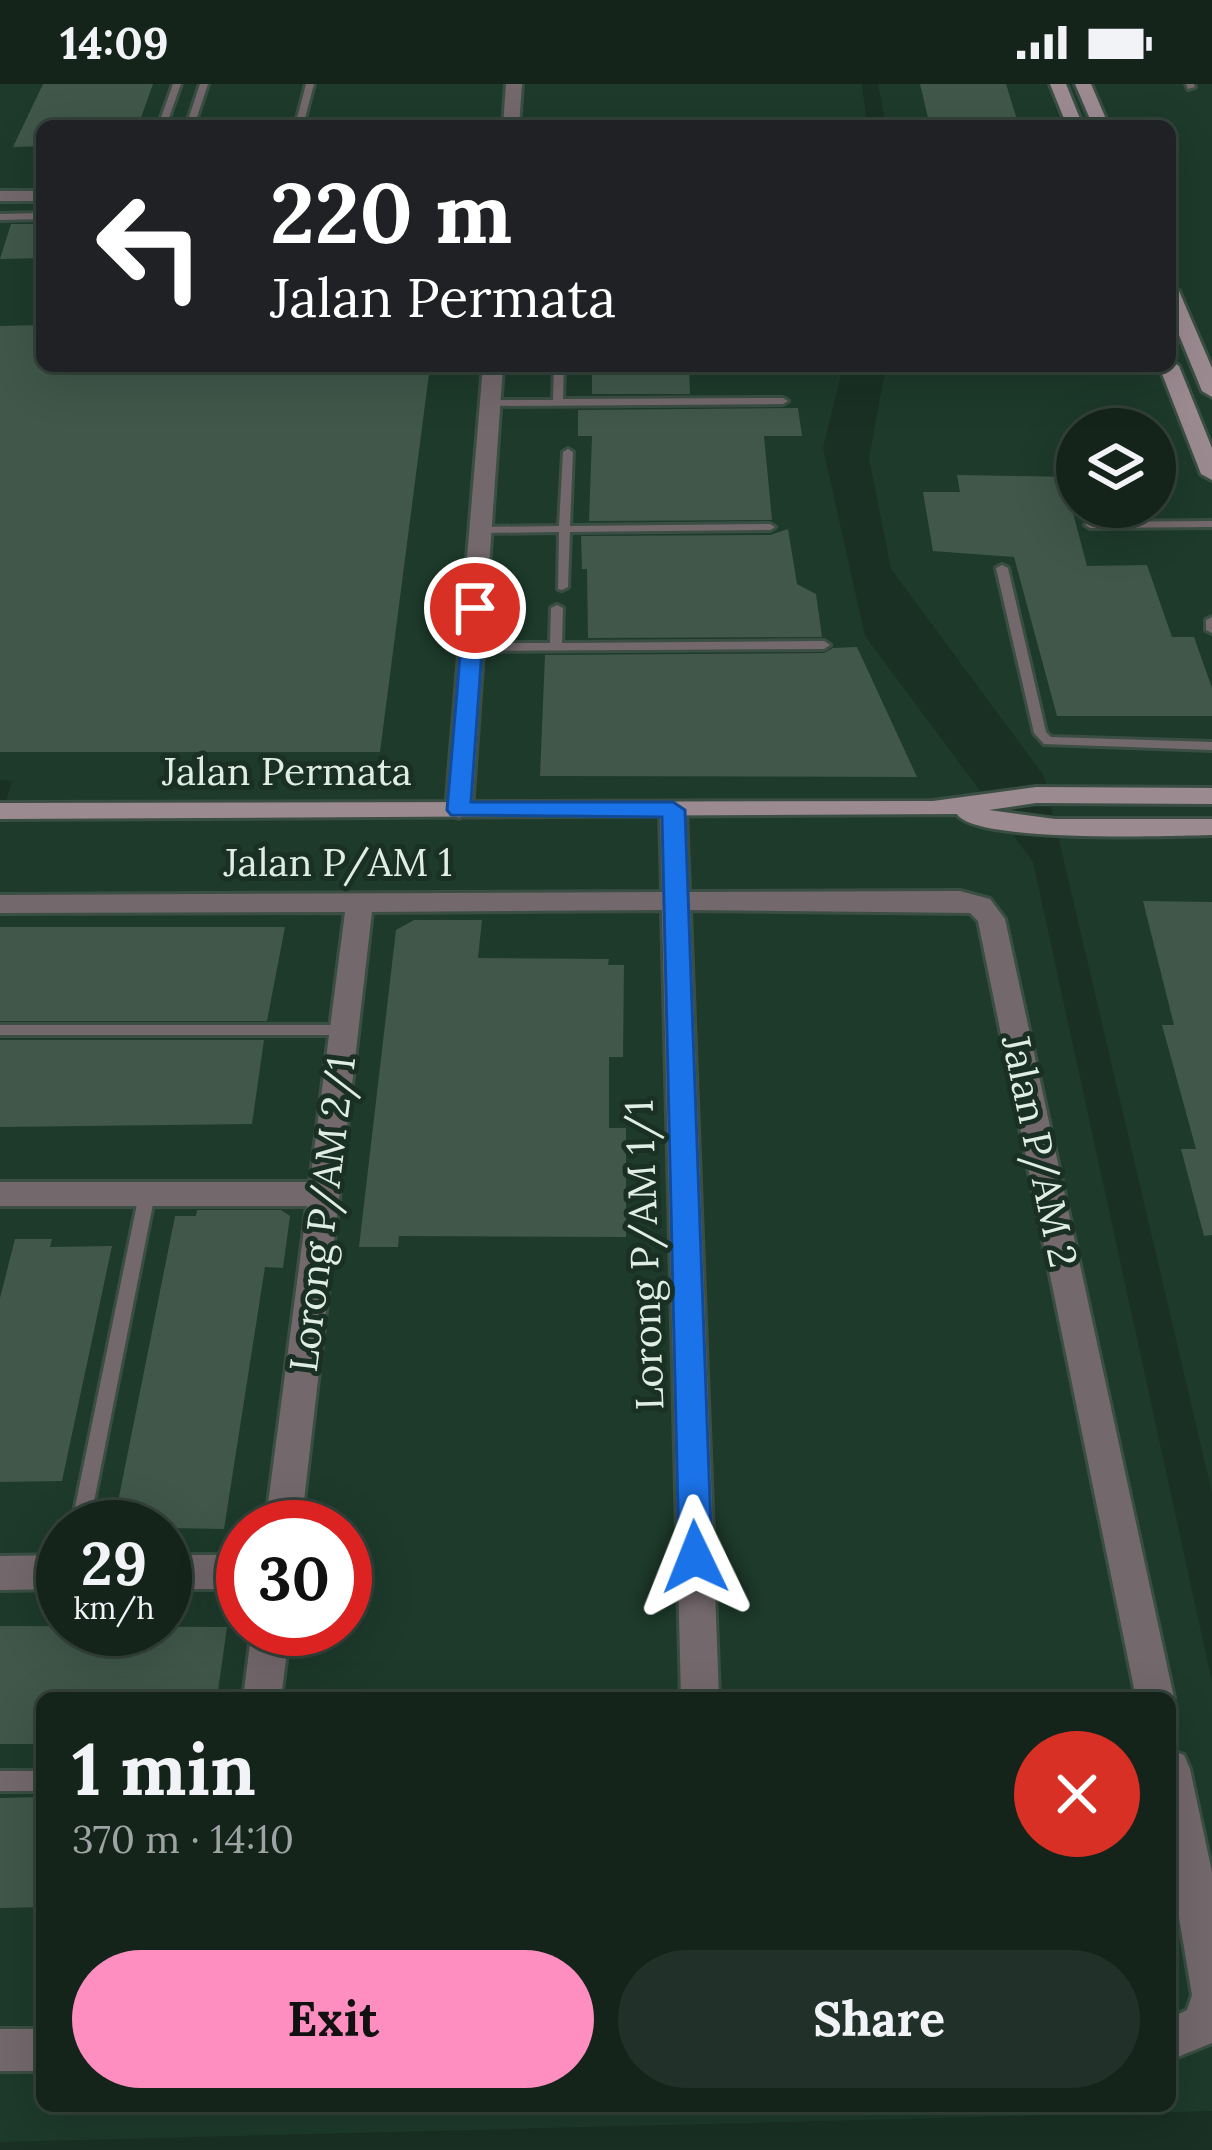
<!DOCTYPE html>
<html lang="en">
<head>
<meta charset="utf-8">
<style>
  body { margin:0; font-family:Lora,serif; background:#213028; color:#f1f3f6; height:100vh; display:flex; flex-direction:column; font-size:45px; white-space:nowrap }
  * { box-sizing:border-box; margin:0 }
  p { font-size:39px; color:#9da4a3 }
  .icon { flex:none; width:66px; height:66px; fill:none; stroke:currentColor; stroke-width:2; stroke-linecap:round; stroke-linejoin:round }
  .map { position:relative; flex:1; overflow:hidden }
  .drawer { position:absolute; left:36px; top:1608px; width:1140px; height:420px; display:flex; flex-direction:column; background:#14241b; border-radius:18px; box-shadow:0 12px 48px #0002,0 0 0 3px #33413a }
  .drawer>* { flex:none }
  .guide { position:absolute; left:36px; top:36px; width:1140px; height:252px; border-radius:18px; box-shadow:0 12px 48px #0002,0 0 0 3px #33413a; background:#202124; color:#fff; overflow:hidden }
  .tools { position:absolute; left:1056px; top:324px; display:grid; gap:24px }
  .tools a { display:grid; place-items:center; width:120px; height:120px; border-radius:50%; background:#14241b; box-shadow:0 12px 48px #0002,0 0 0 3px #33413a; font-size:60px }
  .speed { position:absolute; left:36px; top:1416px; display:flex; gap:24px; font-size:60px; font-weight:700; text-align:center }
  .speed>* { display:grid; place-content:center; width:156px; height:156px; border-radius:50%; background:#14241b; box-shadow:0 12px 48px #0002,0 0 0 3px #33413a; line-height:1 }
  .speed small { font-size:30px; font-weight:400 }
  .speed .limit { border:18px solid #d22; background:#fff; color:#111 }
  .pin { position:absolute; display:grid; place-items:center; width:102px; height:102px; color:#fff; margin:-51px; border:6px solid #fff; border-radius:50%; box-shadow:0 3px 12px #0007 }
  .me { position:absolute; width:132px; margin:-66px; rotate:358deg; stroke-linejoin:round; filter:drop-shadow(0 0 9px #0008) }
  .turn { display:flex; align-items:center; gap:42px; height:252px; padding:0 36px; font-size:54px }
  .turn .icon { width:156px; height:156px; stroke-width:2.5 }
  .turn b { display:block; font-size:84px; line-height:102px }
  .round { display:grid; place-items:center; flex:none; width:126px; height:126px; border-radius:63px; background:#213028 }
  .overview { display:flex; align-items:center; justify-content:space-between; height:204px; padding:0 36px }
  h1 { font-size:72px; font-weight:700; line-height:90px }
  .cta { display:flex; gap:24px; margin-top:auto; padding:24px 36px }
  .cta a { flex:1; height:138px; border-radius:72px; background:#fd8ebf; color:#111; font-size:48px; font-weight:700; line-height:138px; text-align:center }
  .cta a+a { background:#213028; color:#f1f3f6 }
  .status { display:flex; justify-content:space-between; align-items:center; height:84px; padding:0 60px; background:#14241b; direction:ltr }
  .status svg { height:33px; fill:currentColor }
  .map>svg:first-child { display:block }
  .built { fill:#1d3a2b; fill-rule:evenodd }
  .building { fill:#40574a }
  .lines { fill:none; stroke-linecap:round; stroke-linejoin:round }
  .lane-casing { stroke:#3a4e43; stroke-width:6 }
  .street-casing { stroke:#3a4e43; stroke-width:6 }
  .secondary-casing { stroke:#3a4e43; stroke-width:6 }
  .lane { fill:#73686c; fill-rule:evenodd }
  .street { fill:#73686c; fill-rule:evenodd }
  .secondary { fill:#9c8a91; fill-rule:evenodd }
  .route { fill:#1a73e8; stroke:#114b97; stroke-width:3 }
  .labels { text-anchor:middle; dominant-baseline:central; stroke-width:10; stroke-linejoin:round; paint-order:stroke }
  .street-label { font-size:39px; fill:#e0ede5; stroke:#1a3024 }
</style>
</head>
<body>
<div class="status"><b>14:09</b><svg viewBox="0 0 49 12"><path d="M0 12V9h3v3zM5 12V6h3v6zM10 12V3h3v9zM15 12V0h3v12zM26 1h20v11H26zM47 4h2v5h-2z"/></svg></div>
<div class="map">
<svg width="1212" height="2066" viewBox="0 0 1212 2066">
  <rect width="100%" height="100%" fill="#1a3024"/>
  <!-- built -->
  <g class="built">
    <path d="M0,0H862L867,42H42V282H843L823,364L865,552L1033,778L1212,1598V2027L0,2058V736L12,697L0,696ZM63,1443H165V1545H63ZM243,1443H345V1545H243ZM42,1614H1170V2022H42Z"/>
    <path d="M878,0H1212V1409L1044,692L891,485L869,374L886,282H1170V42H886ZM1077,345H1155V423H1077Z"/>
  </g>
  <!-- building -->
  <g class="building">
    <polygon points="43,0 153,0 138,42 42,42 42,62 13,63"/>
    <polygon points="920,0 1006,0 1019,42 930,42"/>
    <polygon points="11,140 42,140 42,174 0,175"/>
    <polygon points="42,241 42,282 430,282 380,668 0,668 0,242"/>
    <polygon points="592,282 689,282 690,310 592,310"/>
    <polygon points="798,324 802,352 764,352 772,436 589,437 592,352 578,352 578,326"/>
    <polygon points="957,391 1077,393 1077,425 1072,425 1087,482 1147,481 1172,553 1194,553 1212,604 1212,632 1057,632 1014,473 933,467 923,408 960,408"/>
    <polygon points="788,445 797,500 816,510 822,553 588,554 587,485 582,485 581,452 770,451"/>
    <polygon points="857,563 917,693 540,692 545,571 824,569 833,564"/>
    <polygon points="1143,817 1212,818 1212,1151 1204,1152 1181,1065 1196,1065 1162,941 1174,941"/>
    <polygon points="414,836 482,836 478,874 609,875 608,881 624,881 623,973 609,973 609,1044 626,1044 626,1153 399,1152 398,1163 359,1163 396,846"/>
    <polygon points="0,843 285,843 267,937 0,937"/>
    <polygon points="0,956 264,956 252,1040 0,1043"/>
    <polygon points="197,1126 281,1126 290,1132 283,1184 265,1183 224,1445 113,1443 175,1132 196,1132"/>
    <polygon points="15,1155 52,1155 50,1163 112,1162 62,1397 0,1398 0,1214"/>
    <polygon points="0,1542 227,1543 217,1614 42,1614 42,1660 0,1660"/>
    <polygon points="42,1713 42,1823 0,1824 0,1714"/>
  </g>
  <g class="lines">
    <defs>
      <g id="lane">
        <polygon points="173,0 181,0 166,42 158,42"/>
        <polygon points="200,0 208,0 194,42 186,42"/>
        <polygon points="306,0 314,0 303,42 295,42"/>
        <polygon points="1186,0 1194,0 1195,3 1188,5"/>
        <polygon points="42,129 42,135 0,136 0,130"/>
        <polygon points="554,282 564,282 563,315 783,314 788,317 783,320 490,322 485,319 490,316 553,316"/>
        <polygon points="568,365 573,368 570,442 770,440 775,443 770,446 570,448 568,503 562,506 558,505 559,448 480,449 475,446 480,443 559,442 563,368"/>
        <polygon points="1212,437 1212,443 1090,444 1085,441 1090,438"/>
        <polygon points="1002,481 1008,484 1046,648 1051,653 1212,658 1212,666 1044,660 1034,649 996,484"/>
        <polygon points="557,521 563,524 562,559 824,557 830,561 824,565 471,567 465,563 471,559 550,559 551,524"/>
        <polygon points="1212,533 1212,549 1206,546 1206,536"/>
        <polygon points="0,941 344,941 351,946 344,951 0,951"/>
        <polygon points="147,1104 152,1106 155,1110 89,1443 71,1443 139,1110 142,1106"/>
        <rect x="0" y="1687" width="42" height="20"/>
      </g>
      <g id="street">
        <polygon points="506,0 522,0 519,42 503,42"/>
        <rect x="0" y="107" width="42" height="10"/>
        <polygon points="483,282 503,282 472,726 459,734 446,726"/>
        <polygon points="673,718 686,726 689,808 960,807 990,815 1005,835 1174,1614 1170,1623 1170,1614 1136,1614 978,837 970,829 690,826 719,1614 681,1614 662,826 372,828 301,1443 265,1443 307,1122 0,1122 0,1098 310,1098 345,828 0,829 0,811 662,808 660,726"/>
        <polygon points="63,1471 63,1505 0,1506 0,1472"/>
        <rect x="165" y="1471" width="78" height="34"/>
        <polygon points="252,1545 290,1545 281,1614 243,1614"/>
        <polygon points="1170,1666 1184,1671 1190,1685 1212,1788 1212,1959 1170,1976 1170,1934 1187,1926 1192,1911 1170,1780"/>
        <rect x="0" y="1945" width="42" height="42"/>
      </g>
      <g id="secondary">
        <polygon points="1050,0 1066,0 1083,42 1067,42"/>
        <polygon points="1075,0 1091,0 1109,42 1093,42"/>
        <polygon points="1170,201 1179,207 1212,284 1212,313 1202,307 1170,229"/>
        <polygon points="1170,276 1179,282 1212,364 1212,396 1201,390 1159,282 1170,282"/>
        <path d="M1036,703L1212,704V720L1036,719L989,726L1055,735H1212V751C1171,752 974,759 957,730L0,735V719L933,717Z"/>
      </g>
    </defs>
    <!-- lane casing -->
    <use href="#lane" class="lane-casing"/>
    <!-- street casing -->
    <use href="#street" class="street-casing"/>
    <!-- secondary casing -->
    <use href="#secondary" class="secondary-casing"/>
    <!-- lane -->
    <use href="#lane" class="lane"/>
    <!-- street -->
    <use href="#street" class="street"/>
    <!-- secondary -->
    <use href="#secondary" class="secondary"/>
  </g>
  <!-- route -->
  <polygon class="route" points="475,518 485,524 471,718 673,718 685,726 712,1473 707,1484 695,1488 684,1484 679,1473 662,733 451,731 447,726 464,524"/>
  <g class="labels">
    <!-- street labels -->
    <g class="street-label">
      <text x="287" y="687">Jalan Permata</text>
      <text x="338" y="778">Jalan P/AM 1</text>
      <text transform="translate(1040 1067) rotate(78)">Jalan P/AM 2</text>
      <text transform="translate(322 1130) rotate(-83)">Lorong P/AM 2/1</text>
      <text transform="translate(644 1171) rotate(-92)">Lorong P/AM 1/1</text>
    </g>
  </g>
</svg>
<div class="tools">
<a><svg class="icon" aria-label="layers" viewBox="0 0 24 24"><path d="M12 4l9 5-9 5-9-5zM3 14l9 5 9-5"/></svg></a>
</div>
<div class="speed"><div>29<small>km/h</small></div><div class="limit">30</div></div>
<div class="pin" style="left:475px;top:524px;background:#d93025"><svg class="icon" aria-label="arrive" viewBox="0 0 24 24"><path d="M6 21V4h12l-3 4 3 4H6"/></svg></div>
<svg class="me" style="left:695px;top:1473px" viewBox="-20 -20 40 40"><path d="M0-17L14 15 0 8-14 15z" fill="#1a73e8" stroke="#fff" stroke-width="4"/></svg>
<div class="guide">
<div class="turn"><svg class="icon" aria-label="left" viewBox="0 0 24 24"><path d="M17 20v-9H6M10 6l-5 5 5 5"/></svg><div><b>220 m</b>Jalan Permata</div></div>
</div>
<section class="drawer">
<div class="overview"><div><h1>1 min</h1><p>370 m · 14:10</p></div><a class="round" style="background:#d93025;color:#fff"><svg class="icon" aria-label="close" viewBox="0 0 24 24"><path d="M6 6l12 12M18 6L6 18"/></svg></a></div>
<div class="cta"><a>Exit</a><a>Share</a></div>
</section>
</div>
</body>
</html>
